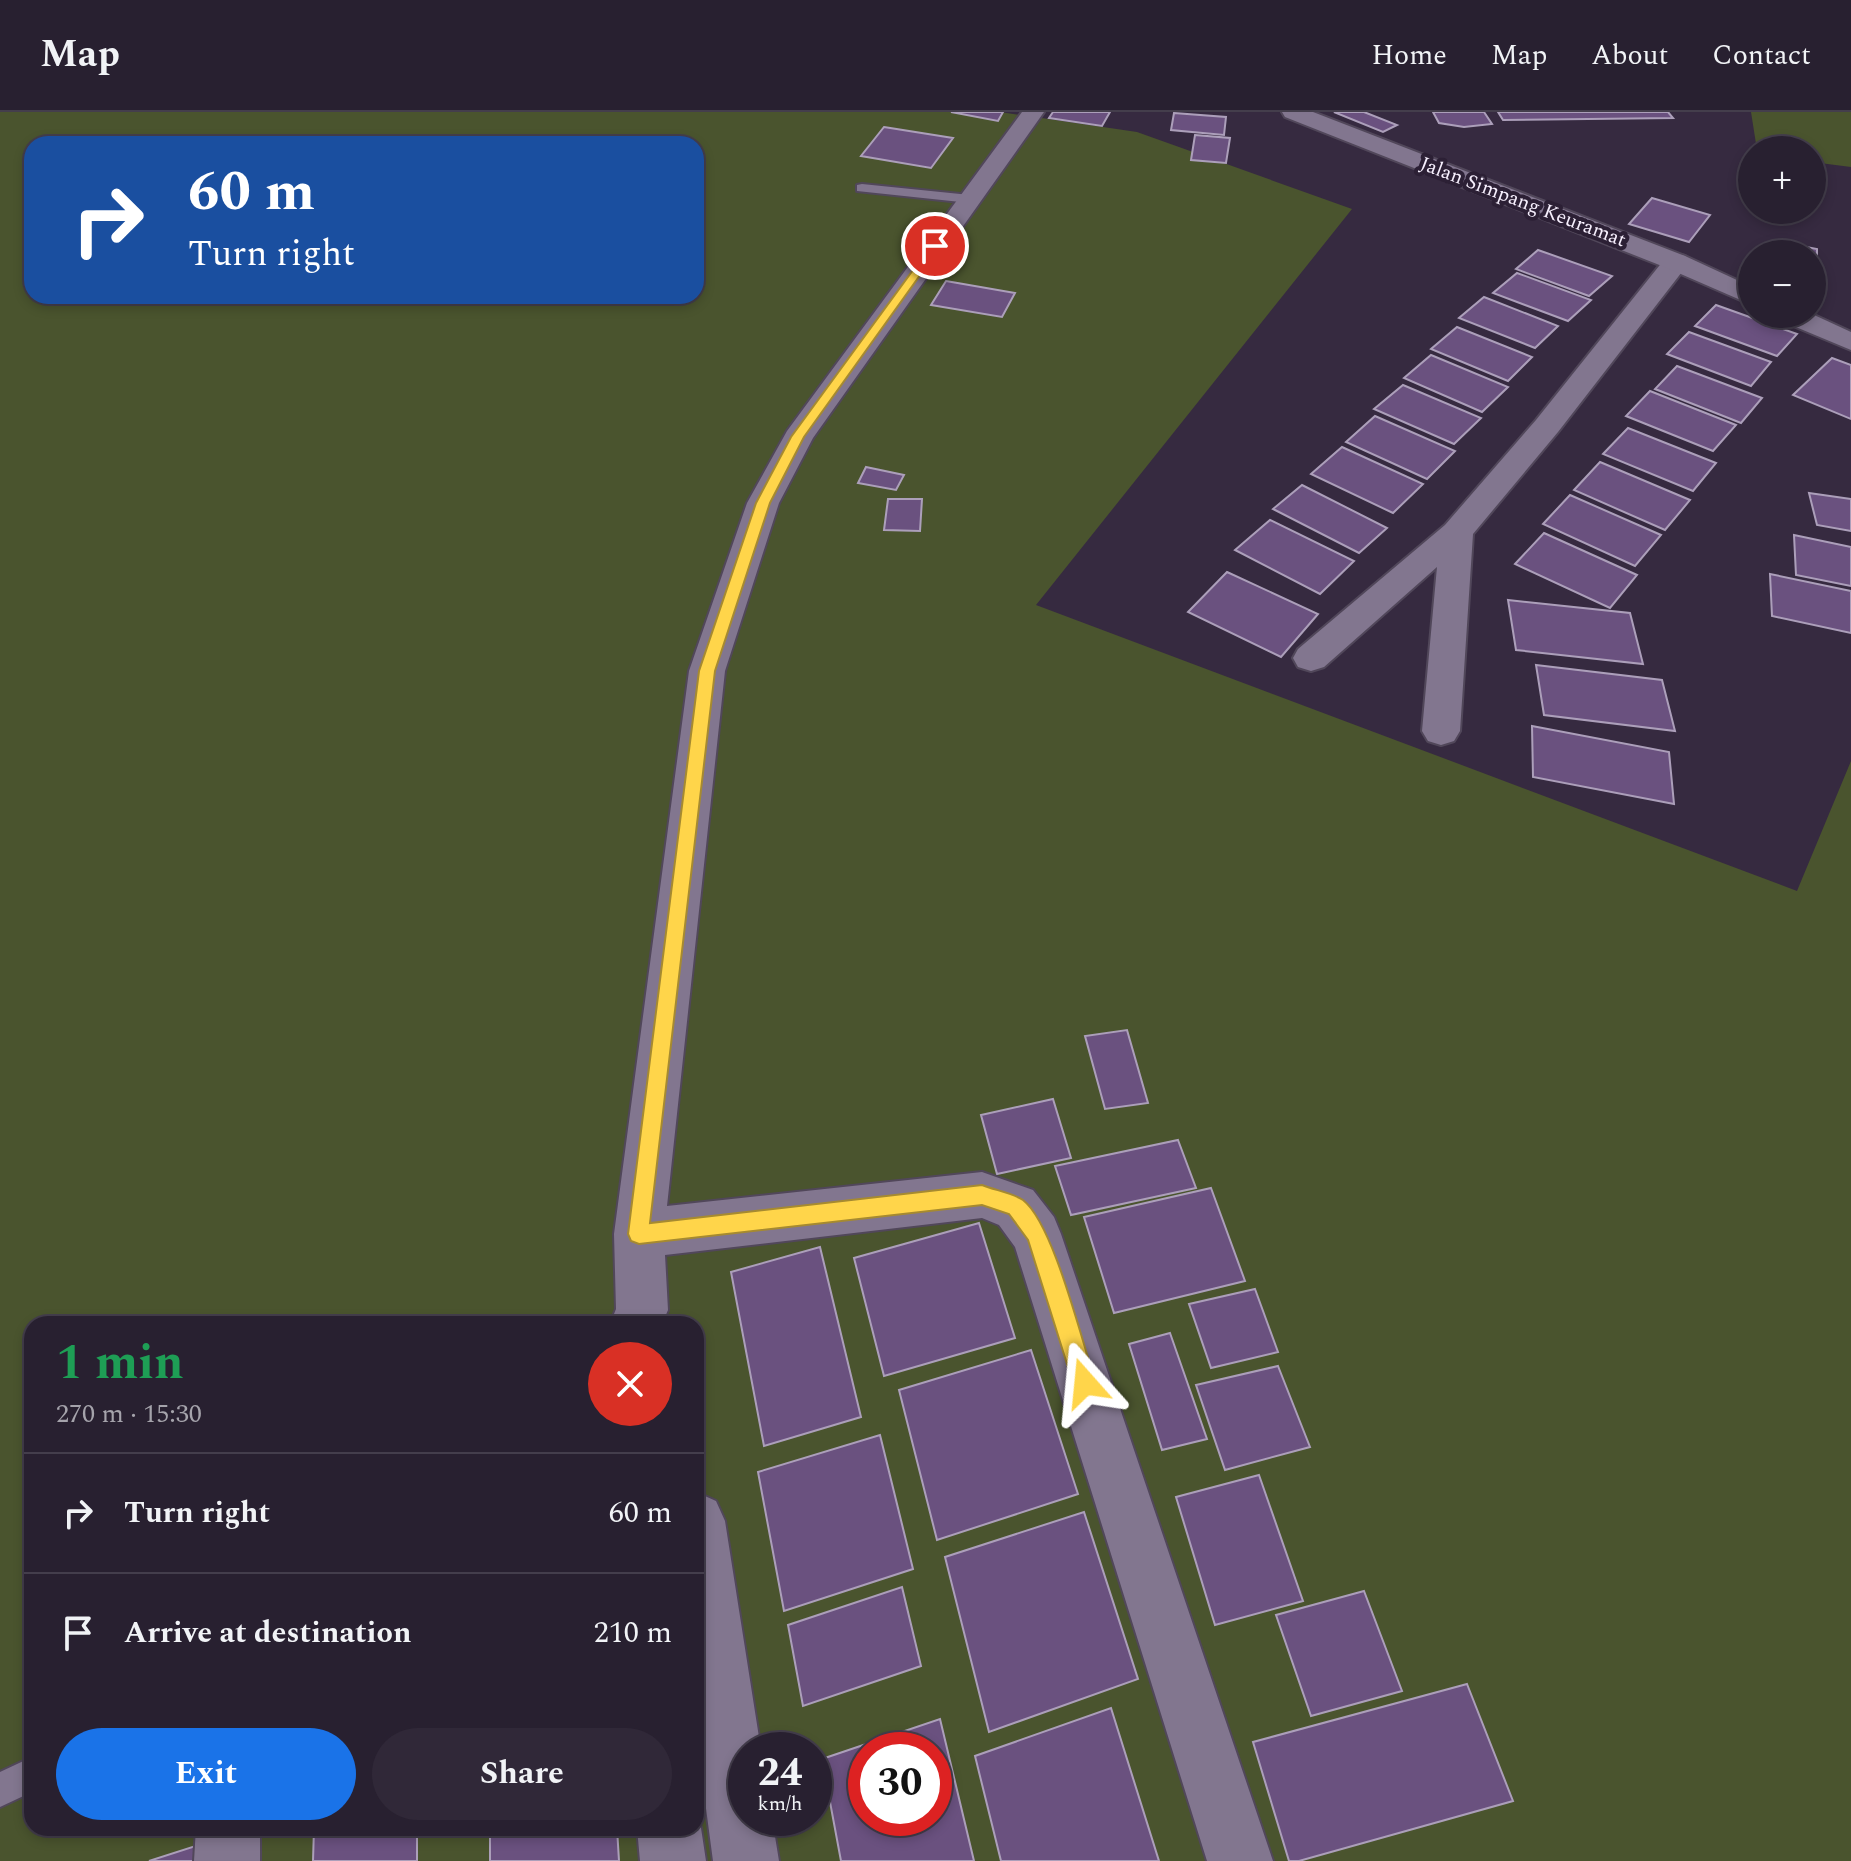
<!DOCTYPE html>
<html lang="en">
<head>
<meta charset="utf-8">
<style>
  body { margin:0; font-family:Spectral,serif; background:#302838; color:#f1f3f6; height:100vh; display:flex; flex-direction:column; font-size:30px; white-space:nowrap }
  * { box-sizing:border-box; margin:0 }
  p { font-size:26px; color:#a5a3ab }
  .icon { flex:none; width:44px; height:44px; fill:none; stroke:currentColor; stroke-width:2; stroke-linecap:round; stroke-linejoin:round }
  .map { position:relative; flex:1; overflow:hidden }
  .details { position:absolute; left:24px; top:1204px; width:680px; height:520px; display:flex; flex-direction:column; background:#282030; border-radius:24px; box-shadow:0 4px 12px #0003,0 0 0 2px #443e4c }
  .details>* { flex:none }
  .guide { position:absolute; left:24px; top:24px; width:680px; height:168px; border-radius:24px; box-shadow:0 4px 12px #0003,0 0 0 2px #443e4c; background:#1a4fa0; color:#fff; overflow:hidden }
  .fabs { position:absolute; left:1738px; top:24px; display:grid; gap:16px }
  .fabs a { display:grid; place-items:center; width:88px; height:88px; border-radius:50%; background:#282030; box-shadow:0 4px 12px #0003,0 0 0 2px #443e4c; font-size:40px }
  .speed { position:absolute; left:728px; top:1620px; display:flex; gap:16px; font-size:40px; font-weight:700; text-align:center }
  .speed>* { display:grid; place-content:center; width:104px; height:104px; border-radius:50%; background:#282030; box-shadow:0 4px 12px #0003,0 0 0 2px #443e4c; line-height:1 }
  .speed small { font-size:20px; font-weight:400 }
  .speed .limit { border:12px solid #d22; background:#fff; color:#111 }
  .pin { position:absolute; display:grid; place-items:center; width:68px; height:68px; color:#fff; margin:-34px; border:4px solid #fff; border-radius:50%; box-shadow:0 2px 8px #0007 }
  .me { position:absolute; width:88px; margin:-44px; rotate:342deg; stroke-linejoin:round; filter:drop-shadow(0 0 6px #0008) }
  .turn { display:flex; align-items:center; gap:28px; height:168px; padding:0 32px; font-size:36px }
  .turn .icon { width:104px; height:104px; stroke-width:2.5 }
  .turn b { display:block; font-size:56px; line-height:68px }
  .round { display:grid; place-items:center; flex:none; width:84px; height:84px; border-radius:42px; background:#302838 }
  .overview { display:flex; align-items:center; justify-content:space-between; height:136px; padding:0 32px }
  h1 { font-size:48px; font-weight:700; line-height:60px; color:#1e9e55 }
  .button { display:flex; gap:16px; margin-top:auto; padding:16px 32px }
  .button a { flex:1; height:92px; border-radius:48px; background:#1a73e8; color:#fff; font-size:32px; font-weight:700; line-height:92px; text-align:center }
  .button a+a { background:#302838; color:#f1f3f6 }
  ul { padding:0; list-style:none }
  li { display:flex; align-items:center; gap:24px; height:120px; padding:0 32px; border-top:2px solid #443e4c }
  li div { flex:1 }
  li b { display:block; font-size:30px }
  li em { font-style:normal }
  header { display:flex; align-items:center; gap:48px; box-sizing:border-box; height:112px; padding:0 40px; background:#282030; border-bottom:2px solid #443e4c }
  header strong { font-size:38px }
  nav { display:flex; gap:44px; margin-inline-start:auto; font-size:28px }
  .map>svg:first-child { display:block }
  .green { fill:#4a542e; fill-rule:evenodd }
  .building { fill:#6a517f; stroke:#ac9fba; stroke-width:2; fill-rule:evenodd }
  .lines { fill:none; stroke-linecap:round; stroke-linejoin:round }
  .service-casing { stroke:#51475a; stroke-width:4 }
  .minor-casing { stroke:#51475a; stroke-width:4 }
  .secondary-casing { stroke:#51475a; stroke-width:4 }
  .service { fill:#82768f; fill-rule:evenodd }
  .minor { fill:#82768f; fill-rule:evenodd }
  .secondary { fill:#82768f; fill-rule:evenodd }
  .route { fill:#ffd54a; stroke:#a68a30; stroke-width:2 }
  .labels { text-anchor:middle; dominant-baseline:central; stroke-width:8; stroke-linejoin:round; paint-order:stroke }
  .far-street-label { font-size:20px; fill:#f6effd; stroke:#2c2035 }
</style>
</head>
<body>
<header>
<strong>Map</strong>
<nav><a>Home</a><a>Map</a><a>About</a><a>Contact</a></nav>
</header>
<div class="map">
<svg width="1851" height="1749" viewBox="0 0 1851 1749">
  <rect width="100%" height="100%" fill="#362a40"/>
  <!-- green -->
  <g class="green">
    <path d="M0,0H1000L1137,20L1352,97L1036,493L1797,779L1851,649V1749H0ZM32,32H696V184H32ZM32,1212H696V1716H32ZM746,1638H814V1706H746ZM866,1638H934V1706H866Z"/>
    <polygon points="1751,0 1851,0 1851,55 1812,50 1812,38 1757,38"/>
  </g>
  <!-- building -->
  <g class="building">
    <polygon points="951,0 1003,0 998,9"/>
    <polygon points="1053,0 1110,0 1102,14 1049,6"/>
    <polygon points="1334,0 1364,0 1397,13 1383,20"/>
    <polygon points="1433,0 1484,0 1492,12 1464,15 1439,11"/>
    <polygon points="1498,0 1668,0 1673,6 1503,8"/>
    <polygon points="1174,1 1226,5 1224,23 1171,18"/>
    <polygon points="884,15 953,26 931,56 861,44"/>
    <polygon points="1195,23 1230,26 1226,51 1191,48"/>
    <polygon points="1652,86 1710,103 1689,130 1629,112"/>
    <polygon points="1775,129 1817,137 1817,163 1812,163 1812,142 1774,142"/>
    <polygon points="1538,138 1612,164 1589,184 1516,157"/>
    <polygon points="1517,161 1591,188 1568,209 1493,181"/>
    <polygon points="946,169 1015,181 1002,205 931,193"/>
    <polygon points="1484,185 1558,214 1535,236 1459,206"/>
    <polygon points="1716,193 1797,222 1777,244 1695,214"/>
    <polygon points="1457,215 1532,245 1508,269 1431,237"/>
    <polygon points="1689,220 1771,250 1751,274 1667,242"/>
    <polygon points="1431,243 1508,275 1482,300 1404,266"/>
    <polygon points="1832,246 1851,253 1851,307 1793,283"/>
    <polygon points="1677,254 1762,286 1741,311 1655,277"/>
    <polygon points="1403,273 1481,306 1454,332 1374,297"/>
    <polygon points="1650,279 1736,313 1713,339 1626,304"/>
    <polygon points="1375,304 1455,339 1427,367 1346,330"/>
    <polygon points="1628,316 1716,351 1693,379 1603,342"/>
    <polygon points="1342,335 1423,372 1393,401 1311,362"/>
    <polygon points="1600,350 1690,388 1665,418 1574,378"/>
    <polygon points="866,355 904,363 896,378 858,371"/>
    <polygon points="1302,373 1387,416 1359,441 1273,397"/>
    <polygon points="1809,381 1851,387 1851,419 1817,413"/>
    <polygon points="1570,383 1661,423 1635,454 1543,412"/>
    <polygon points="888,387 922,387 920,419 884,418"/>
    <polygon points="1270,408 1354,449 1320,482 1235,438"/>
    <polygon points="1544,421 1637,463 1610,496 1515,452"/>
    <polygon points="1794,423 1851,435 1851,474 1796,463"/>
    <polygon points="1227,460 1318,502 1281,545 1188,500"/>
    <polygon points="1770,462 1851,479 1851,521 1772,504"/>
    <polygon points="1508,488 1630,501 1643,552 1516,538"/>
    <polygon points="1536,553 1662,568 1675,619 1544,603"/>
    <polygon points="1532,614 1669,640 1674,692 1533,665"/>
    <polygon points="1127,918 1148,991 1105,997 1085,924"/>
    <polygon points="1053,987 1071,1046 997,1062 981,1003"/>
    <polygon points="1178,1028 1196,1076 1071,1103 1055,1054"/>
    <polygon points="1211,1076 1245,1169 1114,1201 1084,1105"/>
    <polygon points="979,1111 1015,1226 884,1264 854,1146"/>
    <polygon points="820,1135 861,1305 764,1334 731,1160"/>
    <polygon points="1255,1177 1278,1240 1211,1256 1189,1192"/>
    <polygon points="1170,1221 1207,1327 1162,1338 1129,1232"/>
    <polygon points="1031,1238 1078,1382 937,1428 899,1278"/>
    <polygon points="1278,1254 1310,1335 1225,1358 1196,1273"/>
    <polygon points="880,1323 913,1457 784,1499 758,1360"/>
    <polygon points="1259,1363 1303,1489 1215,1513 1176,1385"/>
    <polygon points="1084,1400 1138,1567 989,1620 945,1445"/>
    <polygon points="902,1475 921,1554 803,1594 788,1513"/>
    <polygon points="1364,1479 1402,1579 1311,1604 1276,1503"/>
    <polygon points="1467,1572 1513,1689 1299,1749 1289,1749 1253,1630"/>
    <polygon points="1111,1596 1159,1749 1001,1749 975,1644"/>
    <path d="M940,1607L974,1749H841L822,1647ZM866,1638H934V1706H866Z"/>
    <polygon points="314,1716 417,1716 417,1749 313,1749"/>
    <polygon points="490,1716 617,1716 619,1749 490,1749"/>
    <polygon points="211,1729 211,1749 149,1749"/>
  </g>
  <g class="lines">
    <defs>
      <g id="service">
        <polygon points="862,72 970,83 977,87 970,91 857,79 857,73"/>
        <polygon points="32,1645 32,1680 0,1695 0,1660"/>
      </g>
      <g id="minor">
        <polygon points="1022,0 1044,0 813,326 779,391 725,559 667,1094 982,1060 1033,1078 1054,1105 1061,1122 1273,1749 1207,1749 1015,1135 999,1113 982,1106 665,1143 668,1198 662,1212 610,1212 616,1197 614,1122 689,559 747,391 787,319"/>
        <polygon points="1676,142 1685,144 1689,150 1685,156 1558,320 1473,422 1460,619 1454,629 1441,633 1428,629 1422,619 1437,455 1324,555 1311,559 1298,555 1293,546 1298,537 1445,413 1536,308 1667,144"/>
        <polygon points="696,1380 716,1389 725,1409 761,1638 746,1638 746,1706 772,1706 779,1749 713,1749 696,1621"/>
        <polygon points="696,1703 701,1716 706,1749 640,1749 637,1716 696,1716"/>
        <polygon points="196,1716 260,1716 260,1749 194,1749"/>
      </g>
      <g id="secondary">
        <polygon points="1282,0 1313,0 1685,144 1752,175 1752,193 1667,156 1285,5"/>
        <polygon points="1775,202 1812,202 1851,220 1851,238 1779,208"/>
      </g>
    </defs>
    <!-- service casing -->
    <use href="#service" class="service-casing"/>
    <!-- minor casing -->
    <use href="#minor" class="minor-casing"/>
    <!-- secondary casing -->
    <use href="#secondary" class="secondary-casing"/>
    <!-- service -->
    <use href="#service" class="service"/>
    <!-- minor -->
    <use href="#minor" class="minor"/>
    <!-- secondary -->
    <use href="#secondary" class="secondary"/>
  </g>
  <!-- route -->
  <path class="route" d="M932,132L941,134L804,325L770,391L715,559L650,1111L982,1073C994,1078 1013,1081 1023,1088C1054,1112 1082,1231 1096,1271L1092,1279L1085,1283L1077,1279L1073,1271L1028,1128L1009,1102L982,1093L639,1132L631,1129L628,1122L699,559L756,391L791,325Z"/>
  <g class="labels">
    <!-- far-street labels -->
    <g class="far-street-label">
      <text transform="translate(1523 90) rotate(21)">Jalan Simpang Keuramat</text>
    </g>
  </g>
</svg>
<div class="fabs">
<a>+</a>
<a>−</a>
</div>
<div class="speed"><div>24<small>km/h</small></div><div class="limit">30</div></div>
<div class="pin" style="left:935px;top:134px;background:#d93025"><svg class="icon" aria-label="arrive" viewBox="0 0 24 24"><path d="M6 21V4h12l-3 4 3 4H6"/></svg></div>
<svg class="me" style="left:1085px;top:1271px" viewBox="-20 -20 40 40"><path d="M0-17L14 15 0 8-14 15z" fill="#ffd54a" stroke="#fff" stroke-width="4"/></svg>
<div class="guide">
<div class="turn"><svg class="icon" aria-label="right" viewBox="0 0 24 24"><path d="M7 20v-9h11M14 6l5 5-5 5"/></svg><div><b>60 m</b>Turn right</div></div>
</div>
<section class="details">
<div class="overview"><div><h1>1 min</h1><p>270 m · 15:30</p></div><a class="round" style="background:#d93025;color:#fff"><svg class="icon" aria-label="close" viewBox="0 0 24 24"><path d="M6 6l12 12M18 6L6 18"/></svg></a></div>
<ul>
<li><svg class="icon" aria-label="right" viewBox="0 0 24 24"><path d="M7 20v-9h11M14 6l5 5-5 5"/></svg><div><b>Turn right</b></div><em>60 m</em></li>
<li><svg class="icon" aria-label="arrive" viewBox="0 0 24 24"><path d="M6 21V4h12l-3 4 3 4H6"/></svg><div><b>Arrive at destination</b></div><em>210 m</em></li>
</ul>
<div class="button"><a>Exit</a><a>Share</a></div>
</section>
</div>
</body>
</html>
